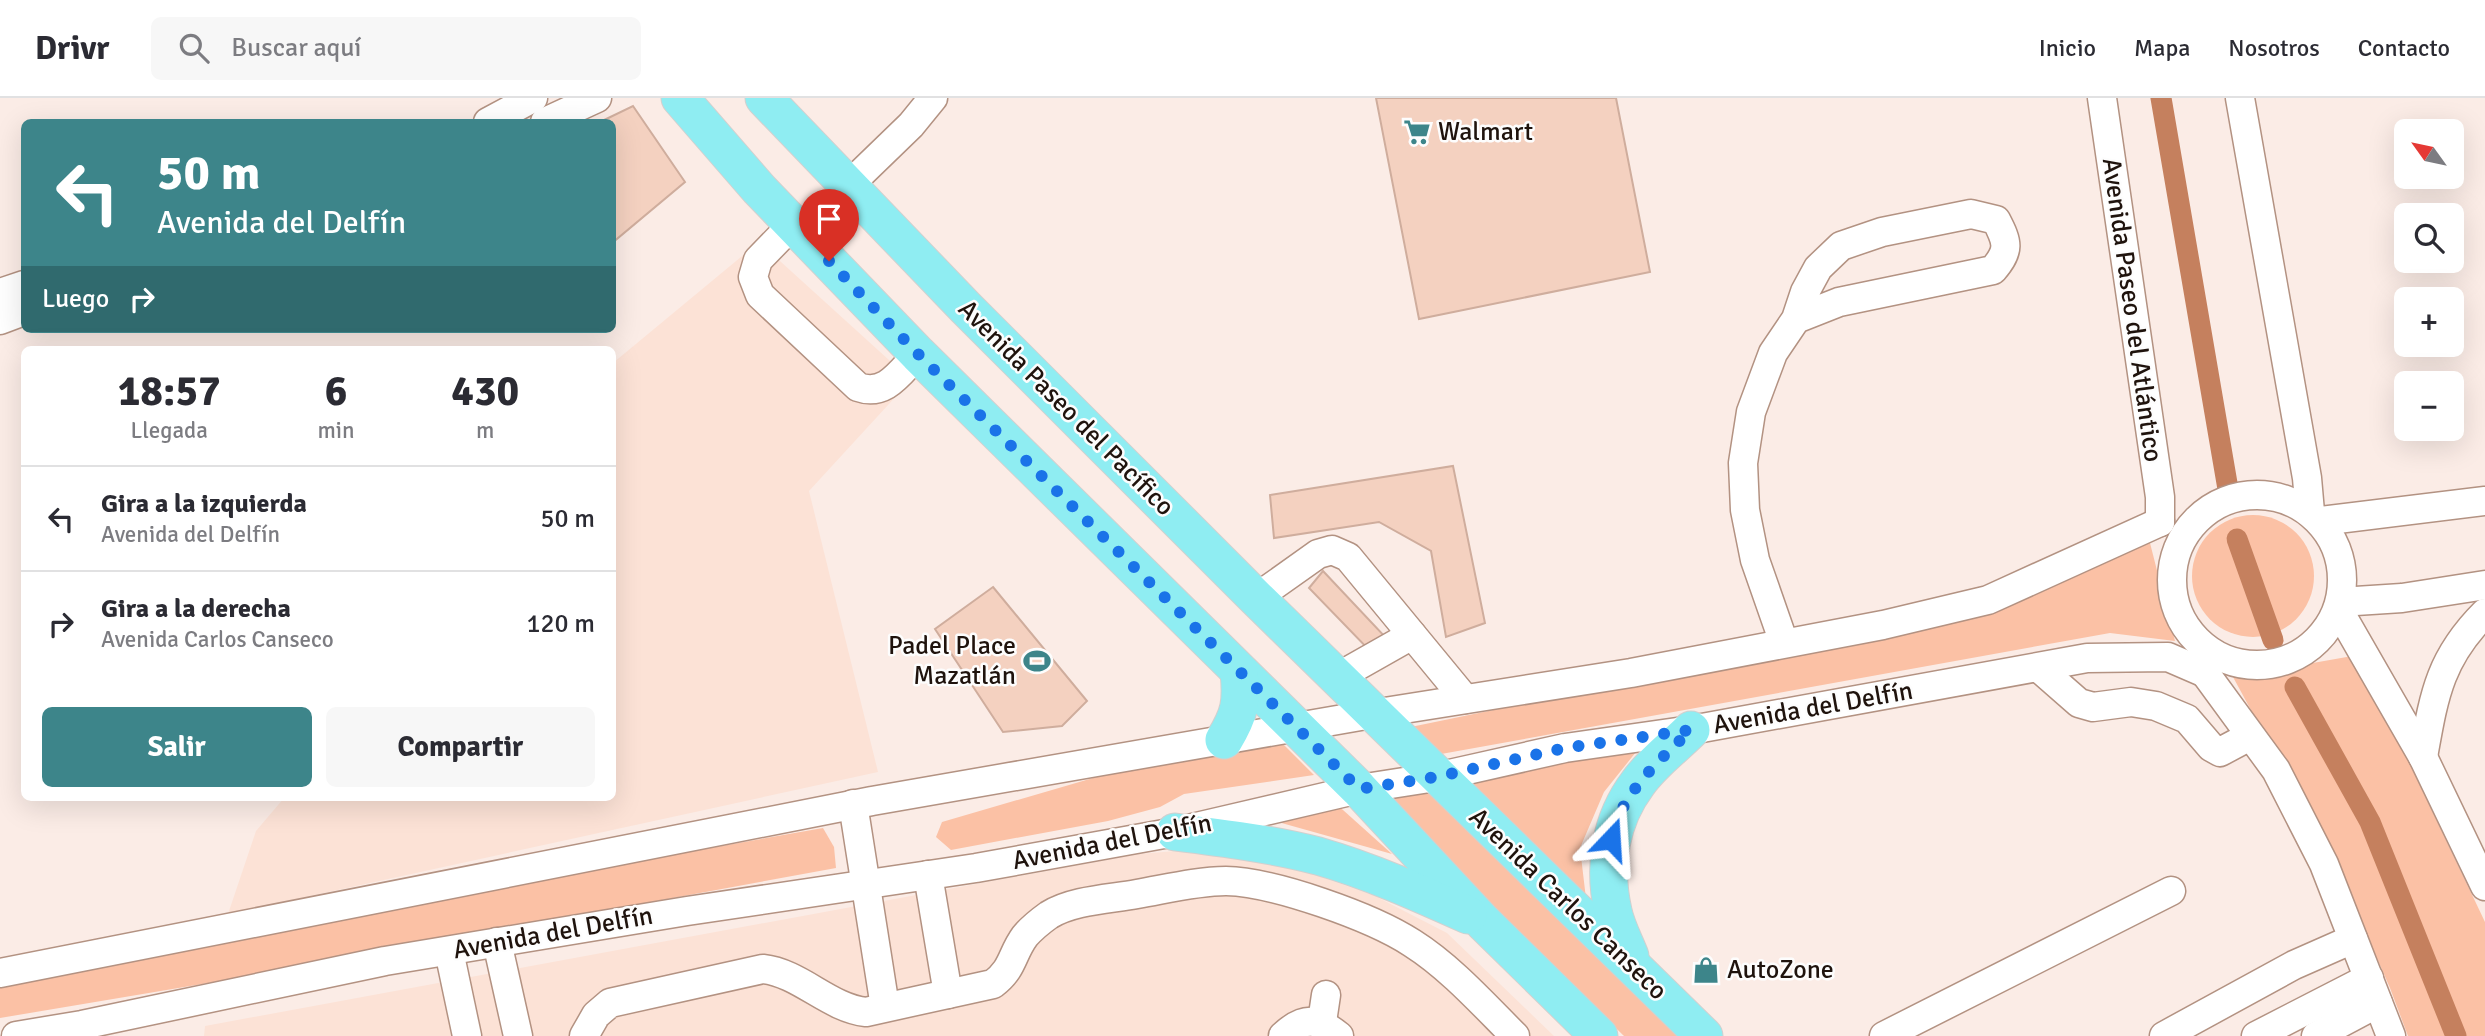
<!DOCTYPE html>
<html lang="es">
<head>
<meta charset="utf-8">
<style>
  body { margin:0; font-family:Signika,sans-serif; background:#f7f7f7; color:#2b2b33; height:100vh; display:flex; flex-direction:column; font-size:26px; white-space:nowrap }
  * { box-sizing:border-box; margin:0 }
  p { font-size:23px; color:#7c7c81 }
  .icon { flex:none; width:38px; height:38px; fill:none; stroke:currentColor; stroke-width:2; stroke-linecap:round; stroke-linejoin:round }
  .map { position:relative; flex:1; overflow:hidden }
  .sheet { position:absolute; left:21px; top:248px; width:595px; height:455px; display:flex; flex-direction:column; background:#fff; border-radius:10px; box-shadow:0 7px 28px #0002 }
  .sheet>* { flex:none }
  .banner { position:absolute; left:21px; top:21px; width:595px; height:214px; border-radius:10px; box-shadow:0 7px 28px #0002; background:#3d858a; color:#fff; overflow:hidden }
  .needle { width:46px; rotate:303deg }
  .tools { position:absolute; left:2394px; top:21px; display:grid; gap:14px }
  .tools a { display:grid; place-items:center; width:70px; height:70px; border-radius:10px; background:#fff; box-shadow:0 7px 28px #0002; font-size:35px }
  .pin { position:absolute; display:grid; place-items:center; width:60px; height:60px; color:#fff; margin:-72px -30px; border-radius:50% 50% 50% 0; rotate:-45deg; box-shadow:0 0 7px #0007 }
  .pin .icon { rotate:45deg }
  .me { position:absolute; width:77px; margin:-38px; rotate:20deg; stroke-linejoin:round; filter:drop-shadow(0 0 5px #0008) }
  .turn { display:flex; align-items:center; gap:24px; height:147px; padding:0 21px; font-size:32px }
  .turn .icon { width:91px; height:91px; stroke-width:2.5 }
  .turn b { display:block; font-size:49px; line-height:60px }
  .then { display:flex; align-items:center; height:66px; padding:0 21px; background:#0003; gap:14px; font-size:26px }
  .eta { display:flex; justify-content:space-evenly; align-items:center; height:119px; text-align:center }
  .eta b { font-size:42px; font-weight:800; line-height:49px }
  .primary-button { display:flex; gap:14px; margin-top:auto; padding:14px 21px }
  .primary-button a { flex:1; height:80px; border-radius:10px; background:#3d858a; color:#fff; font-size:28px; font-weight:800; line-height:80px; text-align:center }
  .primary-button a+a { background:#f7f7f7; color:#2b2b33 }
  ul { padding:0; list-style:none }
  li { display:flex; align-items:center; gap:21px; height:105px; padding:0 21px; border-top:2px solid #e1e1e2 }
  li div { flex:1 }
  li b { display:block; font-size:26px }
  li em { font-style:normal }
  header { display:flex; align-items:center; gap:42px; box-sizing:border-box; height:98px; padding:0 35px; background:#fff; border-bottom:2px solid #e1e1e2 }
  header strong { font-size:33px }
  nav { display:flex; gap:38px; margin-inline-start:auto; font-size:24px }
  .search { width:490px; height:63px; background:#f7f7f7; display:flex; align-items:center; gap:18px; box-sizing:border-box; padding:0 24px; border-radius:10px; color:#7c7c81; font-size:26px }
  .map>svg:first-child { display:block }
  .built { fill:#fce2d6 }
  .green { fill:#fbc1a5 }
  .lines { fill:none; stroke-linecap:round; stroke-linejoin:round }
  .canal { stroke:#c5805e; stroke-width:21 }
  .building { fill:#f4d1c0; stroke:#cfad9d; stroke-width:2 }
  .minor-casing { stroke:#b39282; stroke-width:31 }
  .major-casing { stroke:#d2d0cf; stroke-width:39 }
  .minor { stroke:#fff; stroke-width:28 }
  .major { stroke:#8fedf2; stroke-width:37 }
  .route { stroke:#1a73e8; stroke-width:12; stroke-dasharray:0 21.6 }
  .labels { text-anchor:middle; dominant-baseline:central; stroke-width:5; stroke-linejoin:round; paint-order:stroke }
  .poi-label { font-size:26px; fill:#1f130d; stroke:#fdfdfd; text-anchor:start }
  .street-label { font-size:26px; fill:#1f130d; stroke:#fdfdfd }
</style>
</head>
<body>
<header>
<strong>Drivr</strong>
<div class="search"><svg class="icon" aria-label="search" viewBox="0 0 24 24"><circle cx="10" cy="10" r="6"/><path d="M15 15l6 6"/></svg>Buscar aquí</div>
<nav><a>Inicio</a><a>Mapa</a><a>Nosotros</a><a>Contacto</a></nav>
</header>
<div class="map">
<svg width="2485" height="938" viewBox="0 0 2485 938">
  <rect width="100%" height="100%" fill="#fbece6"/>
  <!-- built -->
  <g class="built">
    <polygon points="759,144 911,282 809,393 878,674 228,816 256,733 284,700 612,700 613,265"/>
    <polygon points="1213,750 1293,769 1375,798 1447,835 1554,938 204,938 205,928 1139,756"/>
  </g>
  <!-- green -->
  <g class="green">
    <circle cx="2253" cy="478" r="61"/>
    <polygon points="2135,445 2150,445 2175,543 2110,535 1430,658 1401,631 1778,553"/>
    <polygon points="2358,557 2485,824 2485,938 2408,938 2390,890 2340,776 2233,579"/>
    <polygon points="1279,642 1314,677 1184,696 1160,709 1108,723 951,752 936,739 942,724 1117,673"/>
    <polygon points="1644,644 1604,694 1580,750 1587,809 1451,685"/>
    <polygon points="1424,685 1690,938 1624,938 1376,697"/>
    <polygon points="1333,703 1392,756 1260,719"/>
    <polygon points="823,730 834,749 836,770 226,882 0,920 0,886 77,862"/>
  </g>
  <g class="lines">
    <!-- canal -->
    <g class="canal">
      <polyline points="2161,0 2228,391"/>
      <polyline points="2237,441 2273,542"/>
      <polyline points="2295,589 2370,724 2456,938"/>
    </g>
  </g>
  <!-- building -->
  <g class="building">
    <polygon points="1376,0 1616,0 1650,174 1419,221"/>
    <polygon points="633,8 685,84 612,145 612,24 600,24"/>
    <polygon points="1453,368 1485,525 1446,539 1431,453 1379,424 1274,440 1270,397"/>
    <polygon points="1323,473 1389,543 1372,555 1309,490"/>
    <polygon points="993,489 1087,603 1062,628 1003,634 935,531"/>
  </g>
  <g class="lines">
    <defs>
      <g id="minor">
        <polyline points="2102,0 2160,399 2160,424"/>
        <polyline points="2240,0 2307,380 2310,414"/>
        <polyline points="488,24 533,0"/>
        <polyline points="545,24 597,0"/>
        <polyline points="849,87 911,27 933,0"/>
        <path d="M793,126L758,162L753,179L760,197L858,289C886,299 900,274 918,256"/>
        <polyline points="0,195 24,187"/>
        <polyline points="0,222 24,213"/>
        <circle cx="2257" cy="482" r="85"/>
        <polyline points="2321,423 2485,403"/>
        <polyline points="1256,500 1318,456 1332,452 1348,459 1465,601"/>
        <polyline points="2340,504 2402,500 2485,487"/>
        <polyline points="2338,511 2423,659 2485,788"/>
        <path d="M1784,545L1755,462L1745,412L1743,365L1751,314L1773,255L1796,221L1805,194L1818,170L1841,148L1882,134L1971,116L1996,122C2008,145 2010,152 1993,172L1839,204L1796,221"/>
        <polyline points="2039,570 2079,605 2093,609 2131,604 2156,608 2187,621 2211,649 2220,654 2250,638"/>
        <polyline points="2205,575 2276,672 2324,766 2391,938"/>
        <polyline points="1336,580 1412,537"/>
        <path d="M2423,659C2434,598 2439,561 2485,515"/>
        <polyline points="853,706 885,909"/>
        <polyline points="928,777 948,896"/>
        <polyline points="497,844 518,938"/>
        <polyline points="449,853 467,938"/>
        <polyline points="0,875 872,703 1372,616 1631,575 1883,527 1988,502 2160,424"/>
        <polyline points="1322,924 1326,897"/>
        <polyline points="16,938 82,927 385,863 687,813 976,770 1175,734 1359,691 1436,679 1565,650 1691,632 2087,560 2168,559 2205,575"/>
        <path d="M584,938L596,917L610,905L763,871C800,875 829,910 866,914L993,886C1014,870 1011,857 1025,838C1031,831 1042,822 1049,817C1073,802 1110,801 1137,796C1166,791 1197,783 1226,783C1274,784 1372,819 1412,845C1450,869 1483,906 1515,938"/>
        <path d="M1283,938C1305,917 1318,921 1339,938"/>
        <polyline points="1884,938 2171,793"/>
        <polyline points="2164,938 2294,867 2353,841"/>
        <polyline points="2256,938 2369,880"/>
        <polyline points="2316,938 2378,905"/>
      </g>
      <g id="major">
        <polyline points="680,0 759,91 918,256 1359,691 1483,824 1599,938"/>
        <polyline points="764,0 966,210 1256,500 1704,938"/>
        <path d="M1224,642C1240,616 1242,604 1239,574"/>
        <path d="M1175,734C1223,740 1271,746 1318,758C1370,773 1419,795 1468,817"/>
        <path d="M1630,858C1624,843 1616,828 1613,813C1603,768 1610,722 1638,685C1652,665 1674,649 1691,632"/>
      </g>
    </defs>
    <!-- minor casing -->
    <use href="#minor" class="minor-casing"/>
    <!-- major casing -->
    <use href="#major" class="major-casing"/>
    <!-- minor -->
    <use href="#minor" class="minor"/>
    <!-- major -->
    <use href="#major" class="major"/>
  </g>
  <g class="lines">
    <!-- route -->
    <path class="route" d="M829,163L918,256L1359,691L1436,679L1565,650L1691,632C1658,664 1622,694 1611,741"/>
  </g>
  <!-- icons -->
  <defs>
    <symbol id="supermarket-bare" viewBox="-9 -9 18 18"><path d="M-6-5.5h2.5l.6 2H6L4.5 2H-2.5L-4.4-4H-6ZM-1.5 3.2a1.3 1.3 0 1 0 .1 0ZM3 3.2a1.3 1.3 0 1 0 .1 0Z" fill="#3d858a" stroke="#fdfdfd" stroke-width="2.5" paint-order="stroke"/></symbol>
    <symbol id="stadium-bare" viewBox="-9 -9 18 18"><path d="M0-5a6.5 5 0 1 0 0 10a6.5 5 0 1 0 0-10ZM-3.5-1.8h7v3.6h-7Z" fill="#3d858a" stroke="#fdfdfd" stroke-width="2.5" paint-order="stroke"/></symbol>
    <symbol id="shop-bare" viewBox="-9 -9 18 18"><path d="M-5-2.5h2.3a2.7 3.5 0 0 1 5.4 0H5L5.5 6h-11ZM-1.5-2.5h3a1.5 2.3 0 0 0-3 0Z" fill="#3d858a" stroke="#fdfdfd" stroke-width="2.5" paint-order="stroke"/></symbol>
  </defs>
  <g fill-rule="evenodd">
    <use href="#supermarket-bare" x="1398" y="15" width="38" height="38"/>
    <use href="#stadium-bare" x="1018" y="544" width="38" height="38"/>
    <use href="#shop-bare" x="1687" y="853" width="38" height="38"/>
  </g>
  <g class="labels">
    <!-- poi labels -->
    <g class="poi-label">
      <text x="1438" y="34">Walmart</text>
      <text x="1016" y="548" text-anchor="end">Padel Place<tspan x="1016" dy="30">Mazatlán</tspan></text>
      <text x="1727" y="872">AutoZone</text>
    </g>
    <!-- street labels -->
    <g class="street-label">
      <text transform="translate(2132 212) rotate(82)">Avenida Paseo del Atlántico</text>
      <text transform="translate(1066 310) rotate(45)">Avenida Paseo del Pacífico</text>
      <text transform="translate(1813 610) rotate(-10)">Avenida del Delfín</text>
      <text transform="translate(1112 744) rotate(-11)">Avenida del Delfín</text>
      <text transform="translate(1568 806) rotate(44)">Avenida Carlos Canseco</text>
      <text transform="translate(553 835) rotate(-10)">Avenida del Delfín</text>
    </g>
  </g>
</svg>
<div class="tools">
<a><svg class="needle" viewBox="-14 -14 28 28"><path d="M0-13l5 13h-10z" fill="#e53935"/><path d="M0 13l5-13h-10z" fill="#7c7c81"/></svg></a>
<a><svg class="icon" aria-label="search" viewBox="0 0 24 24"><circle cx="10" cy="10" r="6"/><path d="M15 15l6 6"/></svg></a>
<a>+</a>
<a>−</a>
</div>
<div class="pin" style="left:829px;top:163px;background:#d93025"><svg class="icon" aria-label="arrive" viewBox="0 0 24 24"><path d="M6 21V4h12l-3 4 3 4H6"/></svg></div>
<svg class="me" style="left:1611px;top:741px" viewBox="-20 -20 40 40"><path d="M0-17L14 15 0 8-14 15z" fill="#1a73e8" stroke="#fff" stroke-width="4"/></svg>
<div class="banner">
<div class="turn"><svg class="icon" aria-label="left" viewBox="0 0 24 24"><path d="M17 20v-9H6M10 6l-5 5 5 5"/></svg><div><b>50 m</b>Avenida del Delfín</div></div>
<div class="then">Luego<svg class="icon" aria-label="right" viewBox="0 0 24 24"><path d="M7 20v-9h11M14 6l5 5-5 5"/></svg></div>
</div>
<section class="sheet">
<div class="eta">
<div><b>18:57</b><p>Llegada</p></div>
<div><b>6</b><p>min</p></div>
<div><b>430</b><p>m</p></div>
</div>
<ul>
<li><svg class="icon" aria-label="left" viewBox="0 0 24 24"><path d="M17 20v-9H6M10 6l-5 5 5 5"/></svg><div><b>Gira a la izquierda</b><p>Avenida del Delfín</p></div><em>50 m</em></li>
<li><svg class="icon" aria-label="right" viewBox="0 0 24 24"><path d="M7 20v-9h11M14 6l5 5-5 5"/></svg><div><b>Gira a la derecha</b><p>Avenida Carlos Canseco</p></div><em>120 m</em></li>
</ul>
<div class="primary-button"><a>Salir</a><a>Compartir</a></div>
</section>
</div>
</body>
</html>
